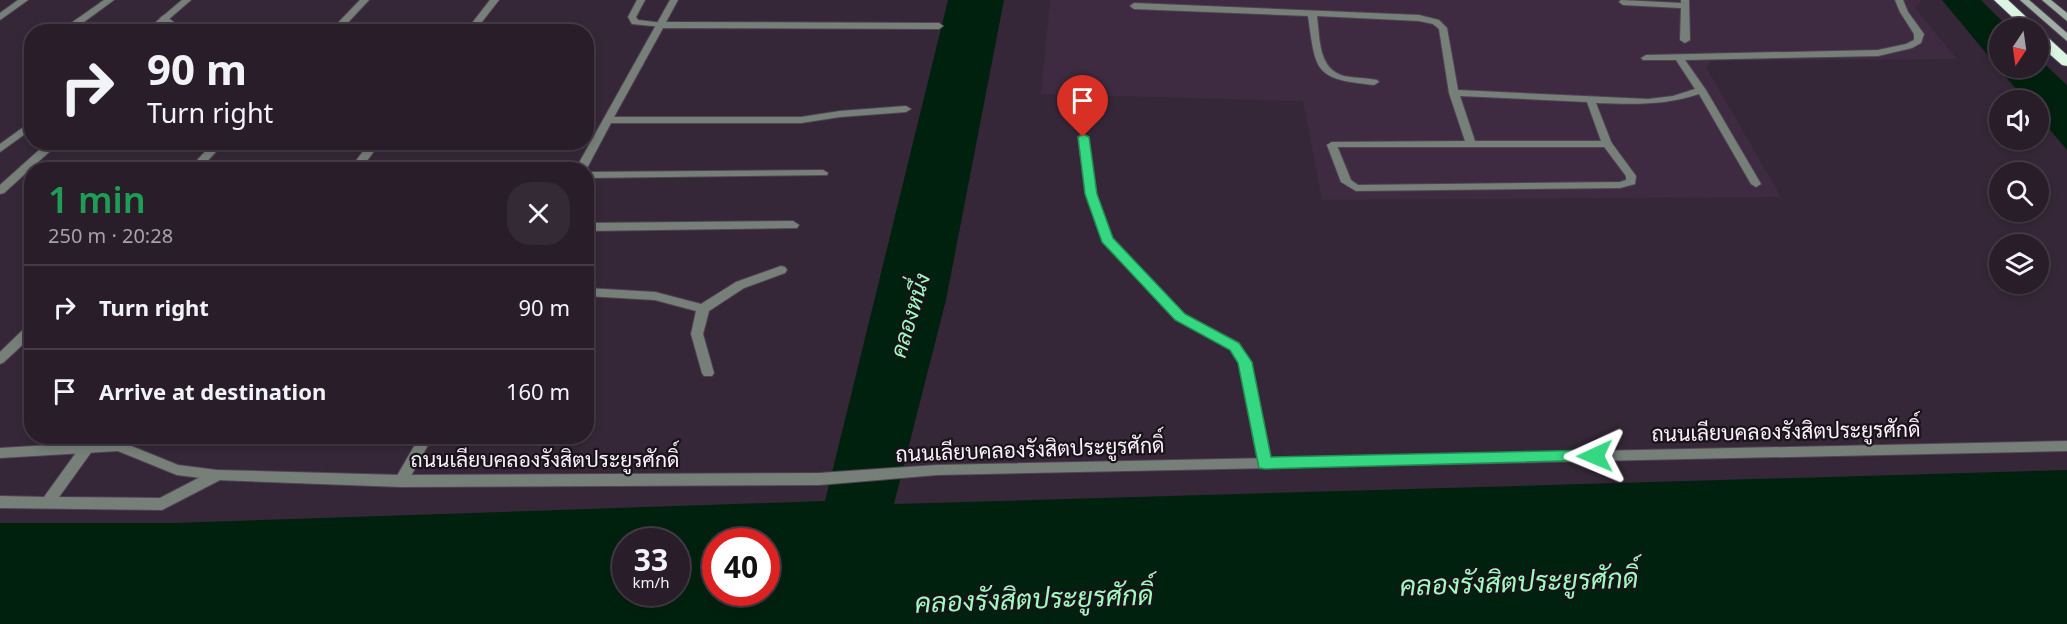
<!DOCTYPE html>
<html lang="en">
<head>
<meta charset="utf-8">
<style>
  body { margin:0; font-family:"Noto Sans",Sarabun,sans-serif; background:#342a35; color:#f1f3f6; height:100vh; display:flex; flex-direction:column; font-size:22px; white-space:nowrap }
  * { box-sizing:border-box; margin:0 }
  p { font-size:20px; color:#a5a2a8 }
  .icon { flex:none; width:33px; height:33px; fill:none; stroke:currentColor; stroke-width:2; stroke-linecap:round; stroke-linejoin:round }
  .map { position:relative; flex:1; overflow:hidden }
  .details { position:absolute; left:24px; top:162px; width:570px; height:282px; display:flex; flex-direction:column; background:#281d29; border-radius:24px; box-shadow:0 3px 9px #0003,0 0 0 2px #443b46 }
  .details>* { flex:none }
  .guide { position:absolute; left:24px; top:24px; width:570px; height:126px; border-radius:24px; box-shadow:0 3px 9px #0003,0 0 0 2px #443b46; background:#281d29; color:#f1f3f6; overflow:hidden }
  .needle { width:39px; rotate:193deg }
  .fabs { position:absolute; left:1989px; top:18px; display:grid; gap:12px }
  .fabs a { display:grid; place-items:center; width:60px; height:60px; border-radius:50%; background:#281d29; box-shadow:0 3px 9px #0003,0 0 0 2px #443b46; font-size:30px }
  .speed { position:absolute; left:612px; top:528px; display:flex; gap:12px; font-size:30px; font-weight:700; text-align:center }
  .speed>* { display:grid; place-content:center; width:78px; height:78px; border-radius:50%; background:#281d29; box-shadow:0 3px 9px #0003,0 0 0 2px #443b46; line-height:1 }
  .speed small { font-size:15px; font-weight:400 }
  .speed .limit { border:9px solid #d22; background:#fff; color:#111 }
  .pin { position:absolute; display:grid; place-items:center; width:51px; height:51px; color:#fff; margin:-62px -26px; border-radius:50% 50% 50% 0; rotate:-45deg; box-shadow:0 0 6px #0007 }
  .pin .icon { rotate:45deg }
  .me { position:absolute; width:66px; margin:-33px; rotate:269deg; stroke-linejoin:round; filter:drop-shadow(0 0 4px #0008) }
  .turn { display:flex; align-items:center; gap:21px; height:126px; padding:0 24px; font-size:27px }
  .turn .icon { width:78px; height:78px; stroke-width:2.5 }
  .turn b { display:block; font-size:42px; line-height:51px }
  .round { display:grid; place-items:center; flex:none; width:63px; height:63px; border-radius:24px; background:#342a35 }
  .head { display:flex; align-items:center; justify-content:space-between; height:102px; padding:0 24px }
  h1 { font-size:36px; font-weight:600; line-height:45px; color:#1e9e55 }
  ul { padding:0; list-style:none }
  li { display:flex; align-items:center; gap:18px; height:84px; padding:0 24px; border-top:2px solid #443b46 }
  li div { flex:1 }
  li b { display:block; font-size:22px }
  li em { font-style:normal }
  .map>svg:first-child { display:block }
  .built { fill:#3e2b41 }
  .water { fill:#00210e; fill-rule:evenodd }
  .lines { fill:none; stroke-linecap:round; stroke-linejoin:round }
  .service-casing { stroke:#514353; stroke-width:2 }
  .minor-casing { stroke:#514353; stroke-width:2 }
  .tertiary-casing { stroke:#514353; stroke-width:2 }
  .secondary-casing { stroke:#514353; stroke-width:2 }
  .motorway-casing { stroke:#514353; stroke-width:2 }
  .service { fill:#768079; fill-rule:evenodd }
  .minor { fill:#768079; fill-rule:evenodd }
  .tertiary { fill:#768079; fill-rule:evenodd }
  .secondary { fill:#9fafa4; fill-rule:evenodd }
  .motorway { fill:#dcf5e3; fill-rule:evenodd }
  .route { fill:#35d881; stroke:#228c54; stroke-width:1.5 }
  .labels { text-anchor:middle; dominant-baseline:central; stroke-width:4.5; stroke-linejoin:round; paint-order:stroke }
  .street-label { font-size:21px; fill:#fbf1fc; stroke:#19131a }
  .water-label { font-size:22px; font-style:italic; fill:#a0fbbf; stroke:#19131a }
  .near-water-label { font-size:27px; font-style:italic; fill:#a0fbbf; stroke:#19131a }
</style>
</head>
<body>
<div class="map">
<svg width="2067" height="624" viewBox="0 0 2067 624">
  <rect width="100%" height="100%" fill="#352737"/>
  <!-- built -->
  <polygon class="built" points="1050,0 1922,0 1915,8 1957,59 1711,61 1706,67 1781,197 1322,200 1303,101 1041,94"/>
  <!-- water -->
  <g class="water">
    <path d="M948,0H1004L946,300L894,504L2067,470V624H0V523H173L825,501ZM626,542H676V592H626ZM716,542H766V592H716Z"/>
    <polygon points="1942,0 1981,0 2009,28 2000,28 2000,68 2038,68 2039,59 2067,85 2067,150 2039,117 2038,100 2025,100"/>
  </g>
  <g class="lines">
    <defs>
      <g id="service">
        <polygon points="637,0 645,0 636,17 638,20 663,23 663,27 632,24 628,17"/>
        <polygon points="164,15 178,25 178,32 169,32 170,28 160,18"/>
        <polygon points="1607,141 1611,142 1636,176 1635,184 1620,188 1356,191 1341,182 1327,145 1332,142 1336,143 1351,180 1358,185 1620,182 1626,180 1626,176 1602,144"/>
        <polygon points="48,142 60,142 4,193 0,194 0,185"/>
        <polygon points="88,442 93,443 95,447 59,497 160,498 212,471 217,470 222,471 224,475 222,479 162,510 0,508 0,496 44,497 83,443"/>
      </g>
      <g id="minor">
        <polygon points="18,0 28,0 0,20 0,13"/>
        <polygon points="104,0 114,0 73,30 67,30 67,26"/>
        <polygon points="182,0 191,0 154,32 144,32"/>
        <polygon points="360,0 369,0 339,32 329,32"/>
        <polygon points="490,0 499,0 474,32 465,32"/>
        <polygon points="670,0 678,0 666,22 939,23 943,26 939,29 663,28 614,117 801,117 840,111 906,106 911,109 906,112 840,117 801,123 611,123 586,170 575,170"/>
        <polygon points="1621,0 1681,3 1681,0 1689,0 1690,40 1685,43 1680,40 1681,8 1623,5 1619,2"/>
        <path d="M1895,0H1903L1908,12L1924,34L1921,43L1912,48L1878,56L1685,60L1706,90L1761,184L1756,187L1751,184L1699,94C1662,106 1634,104 1596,103L1612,144L1607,147H1328L1327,145L1332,142L1465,141L1449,93L1439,29L1433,24L1419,21L1317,16C1320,39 1318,69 1344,76C1355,78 1367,78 1377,80L1379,82L1374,85C1314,79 1316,72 1308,16L1134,9L1130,6L1134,3L1419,15L1439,20L1447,28L1458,90L1648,99L1673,96L1695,89L1676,60H1643L1641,58L1646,55L1878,50L1906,44L1914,40V34L1900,12ZM1460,96L1587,102L1601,141H1475Z"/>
        <polygon points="32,121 32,129 0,152 0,144"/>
        <polygon points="1083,134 1088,137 1096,194 1112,238 1184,314 1239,343 1251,362 1272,463 1270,467 1265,468 1260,467 1258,463 1239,362 1231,349 1176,320 1103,242 1086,194 1078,137"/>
        <polygon points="214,142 225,142 199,170 188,170"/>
        <polygon points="370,142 381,142 360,170 349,170"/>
        <polygon points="823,170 828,173 827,175 586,178 586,172"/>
        <polygon points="793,221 799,225 797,228 586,231 586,223"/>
        <polygon points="781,266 785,267 787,270 785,273 744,288 709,311 703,334 714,373 712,376 704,376 702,373 691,334 696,311 655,300 586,296 586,288 655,292 701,304 736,282"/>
        <polygon points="32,324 32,336 4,362 0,364 0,352 28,325"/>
        <path d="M119,436H133C129,444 124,453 114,450L112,446Z"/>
        <polygon points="420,436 433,436 406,485 401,487 396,485 394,481"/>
      </g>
      <polygon id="tertiary" points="119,441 178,465 217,470 401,475 819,473 937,465 2067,441 2067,451 937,475 819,485 401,487 217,480 177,475 118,451 0,458 0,448"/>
      <g id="secondary">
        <polygon points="2020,0 2029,0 2067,33 2067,41"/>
        <polygon points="2042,0 2051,0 2067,13 2067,21"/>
      </g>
      <g id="motorway">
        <polygon points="1994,0 2008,0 2038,28 2024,28"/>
        <polygon points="2038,32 2043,33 2067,55 2067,66 2062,65 2038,44"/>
      </g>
    </defs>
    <!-- service casing -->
    <use href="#service" class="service-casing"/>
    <!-- minor casing -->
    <use href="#minor" class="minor-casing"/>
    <!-- tertiary casing -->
    <use href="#tertiary" class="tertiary-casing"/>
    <!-- secondary casing -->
    <use href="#secondary" class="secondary-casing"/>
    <!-- motorway casing -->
    <use href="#motorway" class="motorway-casing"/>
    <!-- service -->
    <use href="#service" class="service"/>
    <!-- minor -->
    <use href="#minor" class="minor"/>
    <!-- tertiary -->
    <use href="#tertiary" class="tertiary"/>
    <!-- secondary -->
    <use href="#secondary" class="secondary"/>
    <!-- motorway -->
    <use href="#motorway" class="motorway"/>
  </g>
  <!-- route -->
  <polygon class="route" points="1083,134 1089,137 1097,194 1113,238 1185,314 1239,343 1252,362 1271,457 1595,450 1601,452 1603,456 1601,460 1265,469 1259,468 1238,363 1230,350 1175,320 1102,242 1085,194 1078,137"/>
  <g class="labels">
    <!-- street labels -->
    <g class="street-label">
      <text transform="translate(1786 431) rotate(-1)">ถนนเลียบคลองรังสิตประยูรศักดิ์</text>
      <text transform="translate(1030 449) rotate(-2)">ถนนเลียบคลองรังสิตประยูรศักดิ์</text>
      <text x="545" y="459">ถนนเลียบคลองรังสิตประยูรศักดิ์</text>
    </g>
    <!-- water labels -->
    <g class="water-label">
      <text transform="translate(909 315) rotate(-73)">คลองหนึ่ง</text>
    </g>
    <!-- near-water labels -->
    <g class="near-water-label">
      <text transform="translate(1519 581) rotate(-2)">คลองรังสิตประยูรศักดิ์</text>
      <text transform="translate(1034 598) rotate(-2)">คลองรังสิตประยูรศักดิ์</text>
    </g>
  </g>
</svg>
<div class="fabs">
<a><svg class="needle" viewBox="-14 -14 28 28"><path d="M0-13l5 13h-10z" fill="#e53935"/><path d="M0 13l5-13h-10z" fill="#a5a2a8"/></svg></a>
<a><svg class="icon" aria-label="sound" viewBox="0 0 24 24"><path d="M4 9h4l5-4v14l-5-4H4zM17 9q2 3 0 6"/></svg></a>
<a><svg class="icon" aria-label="search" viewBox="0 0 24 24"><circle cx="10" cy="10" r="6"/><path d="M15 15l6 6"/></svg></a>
<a><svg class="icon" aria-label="layers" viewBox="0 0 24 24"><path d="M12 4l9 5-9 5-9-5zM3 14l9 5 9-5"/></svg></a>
</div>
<div class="speed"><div>33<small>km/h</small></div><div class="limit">40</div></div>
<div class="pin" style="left:1083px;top:137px;background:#d93025"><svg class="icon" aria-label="arrive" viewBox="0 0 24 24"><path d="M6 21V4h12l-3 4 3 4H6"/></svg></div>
<svg class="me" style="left:1595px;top:456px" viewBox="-20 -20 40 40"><path d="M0-17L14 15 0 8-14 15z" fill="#35d881" stroke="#fff" stroke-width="4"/></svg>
<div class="guide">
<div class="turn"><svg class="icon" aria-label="right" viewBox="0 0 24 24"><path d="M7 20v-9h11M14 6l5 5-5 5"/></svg><div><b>90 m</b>Turn right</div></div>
</div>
<section class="details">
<div class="head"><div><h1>1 min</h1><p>250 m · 20:28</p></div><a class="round"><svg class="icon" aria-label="close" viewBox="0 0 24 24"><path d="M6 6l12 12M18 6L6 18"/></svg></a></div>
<ul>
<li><svg class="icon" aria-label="right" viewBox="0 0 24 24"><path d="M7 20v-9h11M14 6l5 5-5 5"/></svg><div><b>Turn right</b></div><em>90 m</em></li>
<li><svg class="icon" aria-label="arrive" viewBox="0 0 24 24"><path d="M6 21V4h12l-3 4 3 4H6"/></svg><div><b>Arrive at destination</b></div><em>160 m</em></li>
</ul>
</section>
</div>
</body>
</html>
